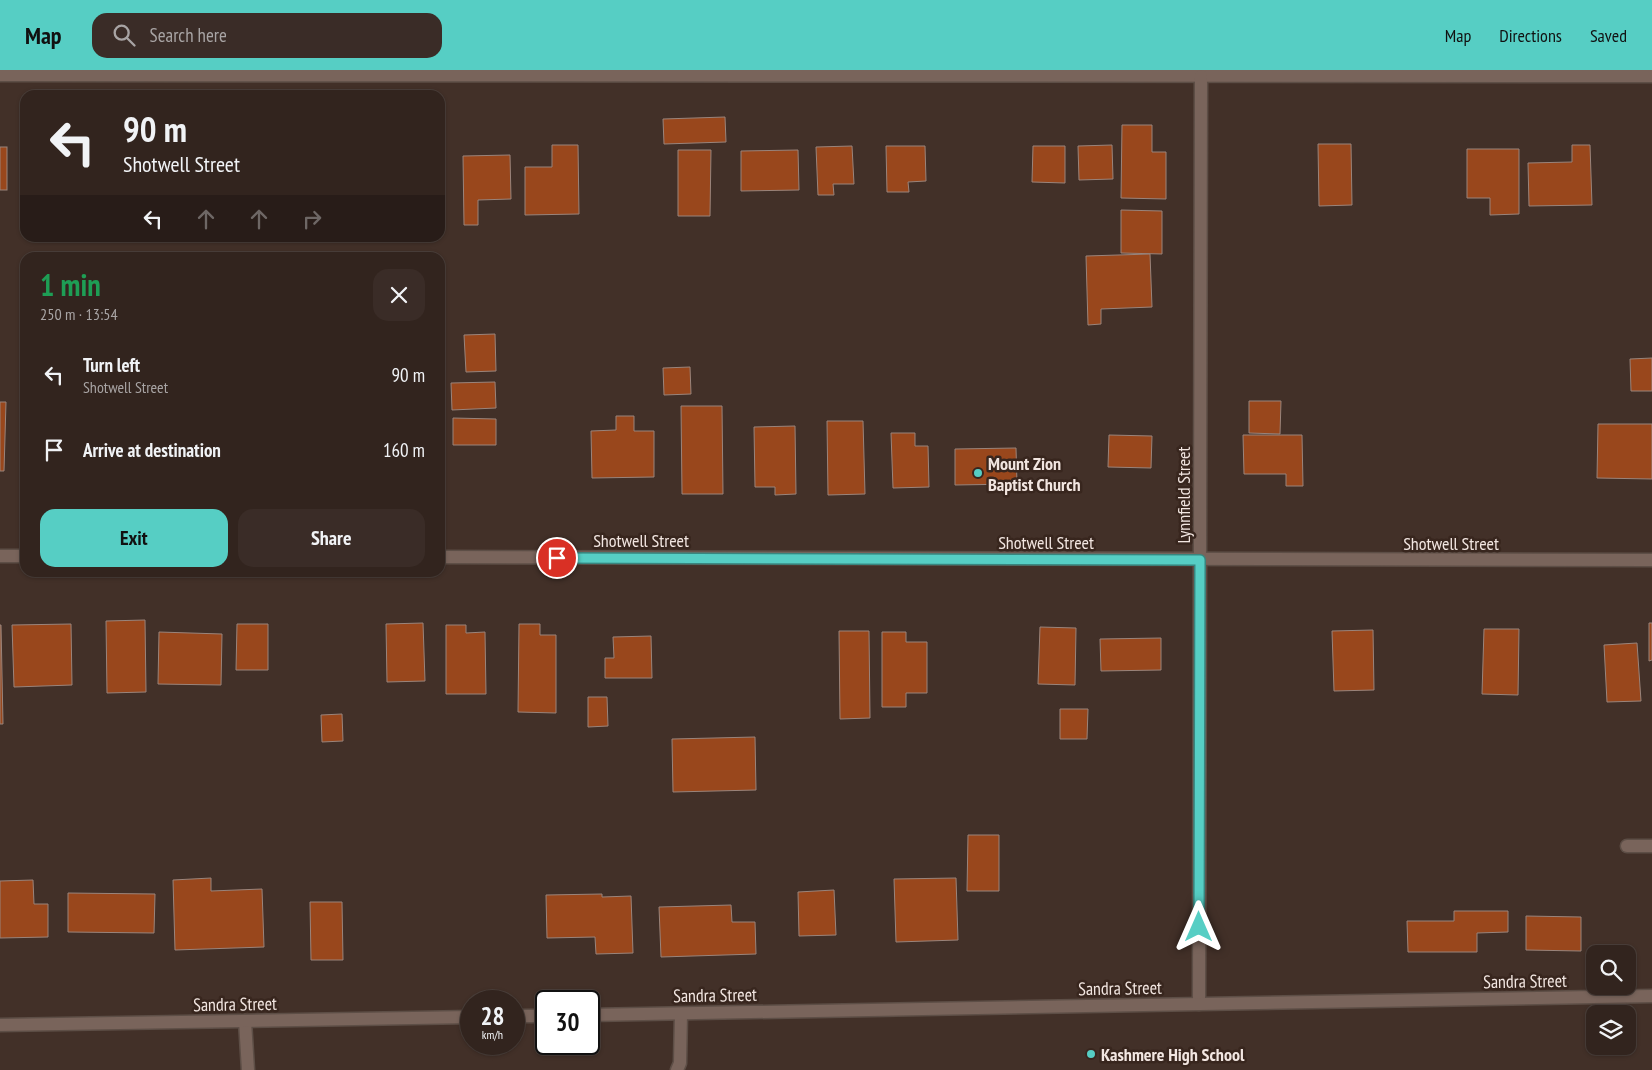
<!DOCTYPE html>
<html lang="en">
<head>
<meta charset="utf-8">
<style>
  body { margin:0; font-family:"PT Sans Narrow",sans-serif; background:#3a2c27; color:#f1f3f6; height:100vh; display:flex; flex-direction:column; font-size:19px; white-space:nowrap }
  * { box-sizing:border-box; margin:0 }
  p { font-size:16px; color:#a8a4a4 }
  .icon { flex:none; width:28px; height:28px; fill:none; stroke:currentColor; stroke-width:2; stroke-linecap:round; stroke-linejoin:round }
  .map { position:relative; flex:1; overflow:hidden }
  .side { position:absolute; left:20px; top:182px; width:425px; height:325px; display:flex; flex-direction:column; background:#32241e; border-radius:15px; box-shadow:0 1px 4px #0004,0 0 0 1px #4d413c }
  .side>* { flex:none }
  .banner { position:absolute; left:20px; top:20px; width:425px; height:152px; border-radius:15px; box-shadow:0 1px 4px #0004,0 0 0 1px #4d413c; background:#32241e; color:#f1f3f6; overflow:hidden }
  .tools { position:absolute; left:1586px; top:875px; display:grid; gap:10px }
  .tools a { display:grid; place-items:center; width:50px; height:50px; border-radius:10px; background:#32241e; box-shadow:0 1px 4px #0004,0 0 0 1px #4d413c; font-size:25px }
  .speed { position:absolute; left:460px; top:920px; display:flex; gap:10px; font-size:25px; font-weight:700; text-align:center }
  .speed>* { display:grid; place-content:center; width:65px; height:65px; border-radius:50%; background:#32241e; box-shadow:0 1px 4px #0004,0 0 0 1px #4d413c; line-height:1 }
  .speed small { font-size:12px; font-weight:400 }
  .speed .limit { border:2px solid #111; border-radius:8px; background:#fff; color:#111 }
  .pin { position:absolute; display:grid; place-items:center; width:42px; height:42px; color:#fff; margin:-21px; border:2px solid #fff; border-radius:50%; box-shadow:0 1px 5px #0007 }
  .me { position:absolute; width:55px; margin:-28px; rotate:0deg; stroke-linejoin:round; filter:drop-shadow(0 0 4px #0008) }
  .turn { display:flex; align-items:center; gap:18px; height:105px; padding:0 20px; font-size:22px }
  .turn .icon { width:65px; height:65px; stroke-width:2.5 }
  .turn b { display:block; font-size:35px; line-height:42px }
  .lanes { display:flex; align-items:center; height:48px; padding:0 20px; background:#0003; justify-content:center; gap:25px; direction:ltr }
  .lanes .off { opacity:.35 }
  .round { display:grid; place-items:center; flex:none; width:52px; height:52px; border-radius:15px; background:#3a2c27 }
  .headline { display:flex; align-items:center; justify-content:space-between; height:85px; padding:0 20px }
  h1 { font-size:30px; font-weight:600; line-height:38px; color:#1e9e55 }
  .primary-button { display:flex; gap:10px; margin-top:auto; padding:10px 20px }
  .primary-button a { flex:1; height:58px; border-radius:15px; background:#56cec4; color:#111; font-size:20px; font-weight:600; line-height:58px; text-align:center }
  .primary-button a+a { background:#3a2c27; color:#f1f3f6 }
  ul { padding:0; list-style:none }
  li { display:flex; align-items:center; gap:15px; height:75px; padding:0 20px }
  li div { flex:1 }
  li b { display:block; font-size:19px }
  li em { font-style:normal }
  header { display:flex; align-items:center; gap:30px; box-sizing:border-box; height:70px; padding:0 25px; background:#56cec4; color:#111 }
  header strong { font-size:24px }
  nav { display:flex; gap:28px; margin-inline-start:auto; font-size:18px }
  .search { width:350px; height:45px; background:#3a2c27; display:flex; align-items:center; gap:12px; box-sizing:border-box; padding:0 18px; border-radius:15px; color:#a8a4a4; font-size:19px }
  .map>svg:first-child { display:block }
  .building { fill:#99471c; stroke:#9a847b }
  .lines { fill:none; stroke-linecap:round; stroke-linejoin:round }
  .lane-casing { stroke:#5d4e46; stroke-width:15 }
  .street-casing { stroke:#5d4e46; stroke-width:15 }
  .lane { stroke:#79645b; stroke-width:12 }
  .street { stroke:#79645b; stroke-width:12 }
  .route-casing { stroke:#38867f; stroke-width:12 }
  .route { stroke:#56cec4; stroke-width:9 }
  .poi-dot { fill:#56cec4; stroke:#38261e; stroke-width:2 }
  .labels { text-anchor:middle; dominant-baseline:central; stroke-width:5; stroke-linejoin:round; paint-order:stroke }
  .poi-label { font-size:18px; font-weight:bold; fill:#f2e6e1; stroke:#38261e; text-anchor:start }
  .street-label { font-size:18px; fill:#f2e6e1; stroke:#38261e }
</style>
</head>
<body>
<header>
<strong>Map</strong>
<div class="search"><svg class="icon" aria-label="search" viewBox="0 0 24 24"><circle cx="10" cy="10" r="6"/><path d="M15 15l6 6"/></svg>Search here</div>
<nav><a>Map</a><a>Directions</a><a>Saved</a></nav>
</header>
<div class="map">
<svg width="1652" height="1000" viewBox="0 0 1652 1000">
  <rect width="100%" height="100%" fill="#423028"/>
  <!-- building -->
  <g class="building">
    <polygon points="725,47 726,72 664,74 663,49"/>
    <polygon points="1122,55 1152,55 1152,82 1166,82 1166,129 1121,128"/>
    <polygon points="1318,74 1351,74 1352,135 1319,136"/>
    <polygon points="552,75 578,75 579,144 525,145 525,97 552,97"/>
    <polygon points="1112,75 1113,109 1079,110 1078,76"/>
    <polygon points="1572,75 1590,75 1592,135 1529,136 1528,93 1572,92"/>
    <polygon points="852,76 854,114 833,114 834,125 818,125 816,77"/>
    <polygon points="886,76 925,76 926,111 908,112 909,122 887,122"/>
    <polygon points="1033,76 1065,76 1065,113 1032,112"/>
    <rect x="0" y="77" width="7" height="43"/>
    <polygon points="1467,79 1519,79 1519,144 1490,145 1490,128 1467,128"/>
    <polygon points="678,80 711,80 710,146 678,146"/>
    <polygon points="798,80 799,120 741,121 741,81"/>
    <polygon points="510,85 511,129 478,130 478,155 464,155 463,86"/>
    <polygon points="1121,140 1162,141 1162,184 1121,183"/>
    <polygon points="1150,184 1152,237 1101,239 1101,254 1088,255 1086,186"/>
    <polygon points="495,264 496,301 466,302 464,265"/>
    <polygon points="1652,288 1652,321 1631,321 1630,289"/>
    <polygon points="690,297 691,324 664,325 663,298"/>
    <polygon points="495,312 496,338 452,340 451,313"/>
    <polygon points="1249,331 1281,331 1280,364 1249,363"/>
    <polygon points="0,332 6,332 4,401 0,401"/>
    <polygon points="681,336 722,336 723,424 682,424"/>
    <polygon points="616,346 634,346 634,361 654,361 654,407 592,408 591,361 616,360"/>
    <polygon points="453,348 496,349 496,375 453,375"/>
    <polygon points="827,351 863,351 865,424 828,425"/>
    <polygon points="1598,354 1652,354 1652,409 1597,408"/>
    <polygon points="795,356 796,424 775,425 775,417 755,417 754,357"/>
    <polygon points="891,363 915,363 915,376 928,376 929,417 893,418"/>
    <polygon points="1109,365 1152,366 1151,398 1108,397"/>
    <polygon points="1243,365 1302,365 1303,416 1286,416 1286,404 1244,404"/>
    <polygon points="1016,378 1017,414 955,415 955,379"/>
    <polygon points="145,550 146,622 107,623 106,551"/>
    <polygon points="423,553 425,611 387,612 386,554"/>
    <polygon points="1649,553 1652,553 1652,590 1649,591"/>
    <polygon points="71,554 72,615 14,617 12,555"/>
    <polygon points="237,554 268,554 268,600 236,600"/>
    <polygon points="519,554 540,554 540,565 556,565 556,643 518,642"/>
    <polygon points="0,555 1,555 3,654 0,654"/>
    <polygon points="446,555 466,555 466,563 485,562 486,624 446,624"/>
    <polygon points="1040,557 1076,558 1075,615 1038,614"/>
    <polygon points="1484,559 1519,559 1518,625 1482,624"/>
    <polygon points="1373,560 1374,620 1334,621 1332,561"/>
    <polygon points="839,561 869,561 870,648 840,649"/>
    <polygon points="159,562 222,564 221,615 158,614"/>
    <polygon points="882,562 906,562 906,572 927,572 927,623 906,623 906,637 882,637"/>
    <polygon points="651,566 652,608 605,608 605,588 614,588 613,567"/>
    <polygon points="1161,568 1161,600 1101,601 1100,569"/>
    <polygon points="1637,573 1641,631 1607,632 1604,575"/>
    <polygon points="588,627 607,627 608,656 588,657"/>
    <polygon points="1060,639 1088,639 1087,669 1060,669"/>
    <polygon points="342,644 343,671 322,672 321,645"/>
    <polygon points="755,667 756,720 673,722 672,669"/>
    <polygon points="968,765 999,765 999,821 967,821"/>
    <polygon points="211,808 211,821 262,819 264,877 175,880 173,810"/>
    <polygon points="956,808 958,870 896,872 894,809"/>
    <polygon points="33,810 34,834 48,834 48,867 0,868 0,811"/>
    <polygon points="834,820 836,865 799,866 798,822"/>
    <polygon points="68,823 155,824 154,863 68,862"/>
    <polygon points="602,824 602,827 631,826 633,883 596,884 595,867 547,868 546,825"/>
    <polygon points="310,832 342,832 343,890 311,890"/>
    <polygon points="731,835 732,852 755,852 756,884 661,887 659,837"/>
    <polygon points="1454,841 1508,841 1508,862 1477,863 1477,882 1408,882 1407,851 1454,851"/>
    <polygon points="1526,846 1581,847 1581,881 1526,880"/>
  </g>
  <g class="lines">
    <defs>
      <g id="lane">
        <polyline points="1627,776 1652,776"/>
        <polyline points="245,951 248,1000"/>
        <polyline points="677,1000 680,993 681,944"/>
      </g>
      <g id="street">
        <polyline points="0,5 1652,6"/>
        <polyline points="0,486 25,486"/>
        <polyline points="440,487 1652,490"/>
        <polyline points="1199,934 1201,6"/>
        <polyline points="589,945 1652,926"/>
        <polyline points="514,946 546,946"/>
        <polyline points="0,955 471,947"/>
      </g>
    </defs>
    <!-- lane casing -->
    <use href="#lane" class="lane-casing"/>
    <!-- street casing -->
    <use href="#street" class="street-casing"/>
    <!-- lane -->
    <use href="#lane" class="lane"/>
    <!-- street -->
    <use href="#street" class="street"/>
  </g>
  <g class="lines">
    <defs>
      <polyline id="route" points="557,488 1200,490 1199,857"/>
    </defs>
    <!-- route casing -->
    <use href="#route" class="route-casing"/>
    <!-- route -->
    <use href="#route" class="route"/>
  </g>
  <!-- markers -->
  <g class="poi-dot">
    <circle cx="978" cy="403" r="5"/>
    <circle cx="1091" cy="984" r="5"/>
  </g>
  <g class="labels">
    <!-- poi labels -->
    <g class="poi-label">
      <text x="988" y="393">Mount Zion<tspan x="988" dy="21">Baptist Church</tspan></text>
      <text x="1101" y="984">Kashmere High School</text>
    </g>
    <!-- street labels -->
    <g class="street-label">
      <text transform="translate(1183 425) rotate(-90)">Lynnfield Street</text>
      <text x="641" y="470">Shotwell Street</text>
      <text x="1046" y="472">Shotwell Street</text>
      <text x="1451" y="473">Shotwell Street</text>
      <text transform="translate(1525 911) rotate(-1)">Sandra Street</text>
      <text transform="translate(1120 918) rotate(-1)">Sandra Street</text>
      <text transform="translate(715 925) rotate(-1)">Sandra Street</text>
      <text transform="translate(235 934) rotate(-1)">Sandra Street</text>
    </g>
  </g>
</svg>
<div class="tools">
<a><svg class="icon" aria-label="search" viewBox="0 0 24 24"><circle cx="10" cy="10" r="6"/><path d="M15 15l6 6"/></svg></a>
<a><svg class="icon" aria-label="layers" viewBox="0 0 24 24"><path d="M12 4l9 5-9 5-9-5zM3 14l9 5 9-5"/></svg></a>
</div>
<div class="speed"><div>28<small>km/h</small></div><div class="limit">30</div></div>
<div class="pin" style="left:557px;top:488px;background:#d93025"><svg class="icon" aria-label="arrive" viewBox="0 0 24 24"><path d="M6 21V4h12l-3 4 3 4H6"/></svg></div>
<svg class="me" style="left:1199px;top:857px" viewBox="-20 -20 40 40"><path d="M0-17L14 15 0 8-14 15z" fill="#56cec4" stroke="#fff" stroke-width="4"/></svg>
<div class="banner">
<div class="turn"><svg class="icon" aria-label="left" viewBox="0 0 24 24"><path d="M17 20v-9H6M10 6l-5 5 5 5"/></svg><div><b>90 m</b>Shotwell Street</div></div>
<div class="lanes"><svg class="icon" aria-label="left" viewBox="0 0 24 24"><path d="M17 20v-9H6M10 6l-5 5 5 5"/></svg><svg class="icon off" aria-label="ahead" viewBox="0 0 24 24"><path d="M12 20V5M6 11l6-6 6 6"/></svg><svg class="icon off" aria-label="ahead" viewBox="0 0 24 24"><path d="M12 20V5M6 11l6-6 6 6"/></svg><svg class="icon off" aria-label="right" viewBox="0 0 24 24"><path d="M7 20v-9h11M14 6l5 5-5 5"/></svg></div>
</div>
<section class="side">
<div class="headline"><div><h1>1 min</h1><p>250 m · 13:54</p></div><a class="round"><svg class="icon" aria-label="close" viewBox="0 0 24 24"><path d="M6 6l12 12M18 6L6 18"/></svg></a></div>
<ul>
<li><svg class="icon" aria-label="left" viewBox="0 0 24 24"><path d="M17 20v-9H6M10 6l-5 5 5 5"/></svg><div><b>Turn left</b><p>Shotwell Street</p></div><em>90 m</em></li>
<li><svg class="icon" aria-label="arrive" viewBox="0 0 24 24"><path d="M6 21V4h12l-3 4 3 4H6"/></svg><div><b>Arrive at destination</b></div><em>160 m</em></li>
</ul>
<div class="primary-button"><a>Exit</a><a>Share</a></div>
</section>
</div>
</body>
</html>
